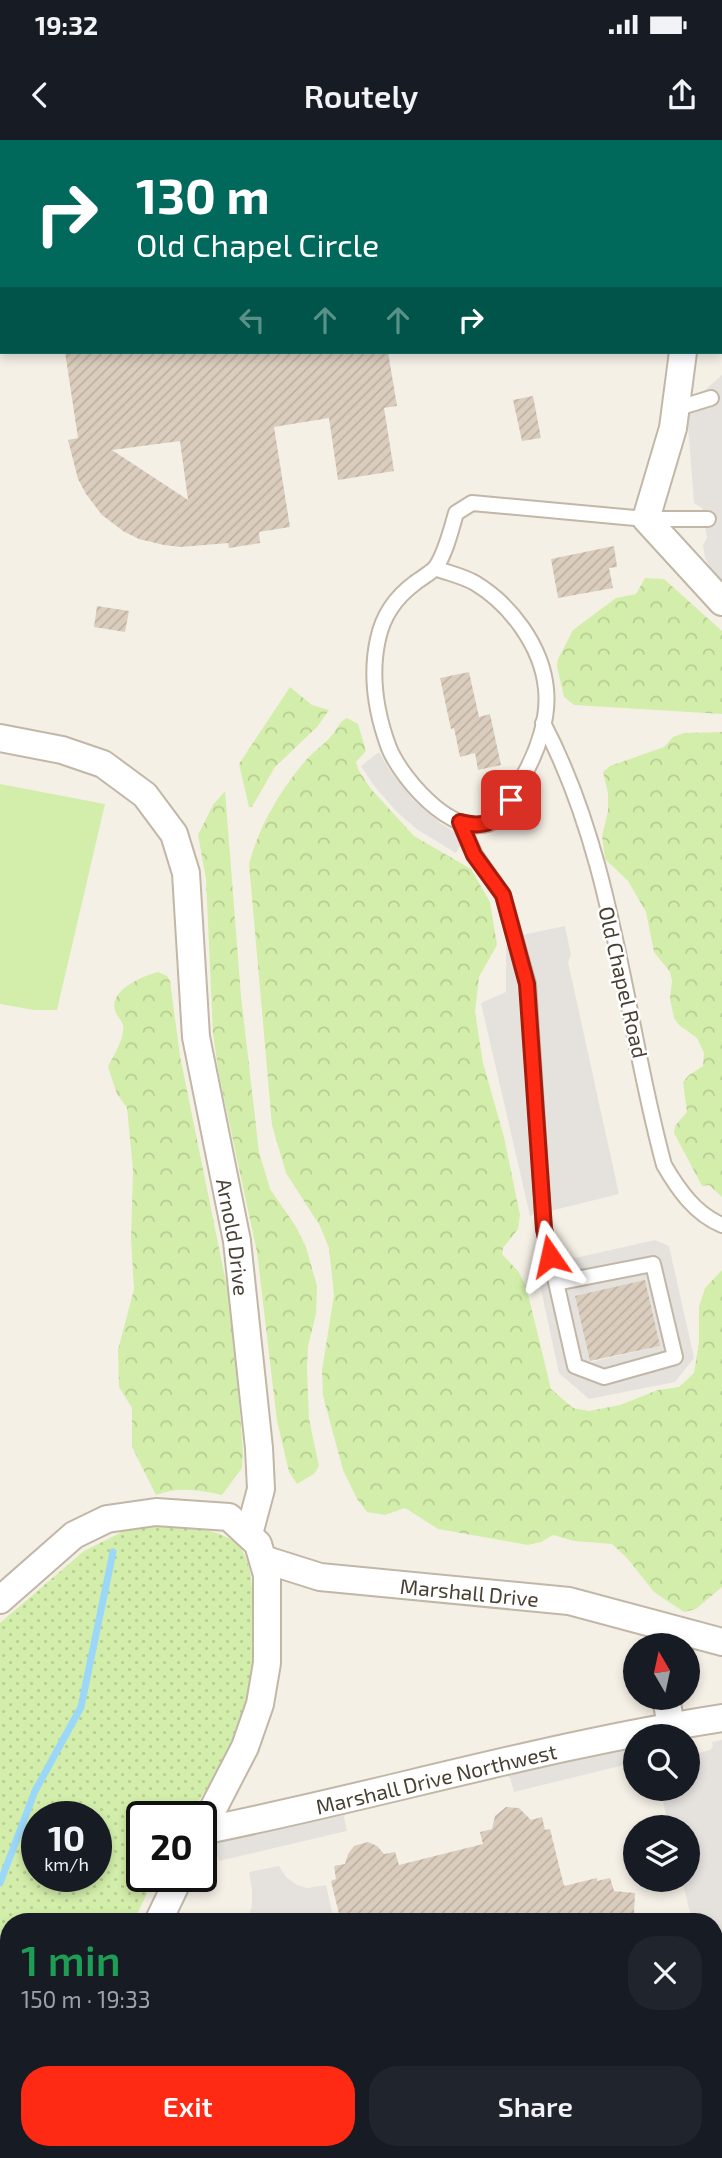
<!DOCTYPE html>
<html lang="en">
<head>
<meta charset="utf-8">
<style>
  body { margin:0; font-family:"Exo 2",sans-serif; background:#20242c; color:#f1f3f6; height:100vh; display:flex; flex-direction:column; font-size:26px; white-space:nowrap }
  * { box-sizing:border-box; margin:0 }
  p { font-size:23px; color:#9ea1a6 }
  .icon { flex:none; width:38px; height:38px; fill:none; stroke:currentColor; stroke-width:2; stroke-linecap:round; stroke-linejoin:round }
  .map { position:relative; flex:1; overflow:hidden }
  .drawer { position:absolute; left:0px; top:1773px; width:723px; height:247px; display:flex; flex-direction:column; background:#171b24; border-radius:28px 28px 0 0; box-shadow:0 4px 10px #0003 }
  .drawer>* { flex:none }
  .guide { position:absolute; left:0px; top:0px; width:723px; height:214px; box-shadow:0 4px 10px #0003; background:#00695c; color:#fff; overflow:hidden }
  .needle { width:46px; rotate:351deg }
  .tools { position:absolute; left:623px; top:1493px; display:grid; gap:14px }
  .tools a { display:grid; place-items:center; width:77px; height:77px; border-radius:50%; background:#171b24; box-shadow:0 4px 10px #0003; font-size:35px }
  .speed { position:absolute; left:21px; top:1661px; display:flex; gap:14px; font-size:35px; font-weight:700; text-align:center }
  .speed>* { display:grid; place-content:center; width:91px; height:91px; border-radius:50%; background:#171b24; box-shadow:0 4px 10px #0003; line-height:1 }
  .speed small { font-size:18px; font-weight:400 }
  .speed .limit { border:4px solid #111; border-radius:10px; background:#fff; color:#111 }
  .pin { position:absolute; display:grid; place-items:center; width:60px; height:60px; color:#fff; margin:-30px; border-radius:14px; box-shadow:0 4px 10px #0006 }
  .me { position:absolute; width:77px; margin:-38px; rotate:349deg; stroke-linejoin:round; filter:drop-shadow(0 0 5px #0008) }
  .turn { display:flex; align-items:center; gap:24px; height:147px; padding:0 21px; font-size:32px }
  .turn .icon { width:91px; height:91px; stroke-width:2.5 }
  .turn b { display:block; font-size:49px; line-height:60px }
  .lanes { display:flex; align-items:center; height:66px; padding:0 21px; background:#0003; justify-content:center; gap:35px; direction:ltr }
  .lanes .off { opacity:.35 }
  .round { display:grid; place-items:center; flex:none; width:74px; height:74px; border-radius:28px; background:#20242c }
  .summary { display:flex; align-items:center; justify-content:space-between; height:119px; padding:0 21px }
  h1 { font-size:42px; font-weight:600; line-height:52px; color:#1e9e55 }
  .cta { display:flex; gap:14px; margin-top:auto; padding:14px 21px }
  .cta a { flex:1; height:80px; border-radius:28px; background:#ff2a13; color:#fff; font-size:28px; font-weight:600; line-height:80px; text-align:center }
  .cta a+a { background:#20242c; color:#f1f3f6 }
  .status { display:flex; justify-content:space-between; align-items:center; height:49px; padding:0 35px; background:#171b24; direction:ltr }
  .status svg { height:19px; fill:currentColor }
  header { display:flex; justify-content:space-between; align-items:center; height:91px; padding:0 21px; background:#171b24; font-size:32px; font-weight:600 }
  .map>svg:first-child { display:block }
  .grass { fill:url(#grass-dots); fill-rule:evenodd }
  .forest { fill:url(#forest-crowns) }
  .pitch { fill:#d3eeaa }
  .parking { fill:#e5e2de; fill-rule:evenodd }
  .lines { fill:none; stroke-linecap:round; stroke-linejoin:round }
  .stream { stroke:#9bd7f9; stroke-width:7 }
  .building { fill:url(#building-hatch); fill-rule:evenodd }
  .service-casing { stroke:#c2b7a7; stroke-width:18 }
  .minor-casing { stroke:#c2b7a7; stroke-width:30 }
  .service { stroke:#fff; stroke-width:14 }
  .minor { stroke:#fff; stroke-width:26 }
  .route-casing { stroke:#a61b0c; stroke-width:18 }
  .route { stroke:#ff2a13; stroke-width:12 }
  .labels { text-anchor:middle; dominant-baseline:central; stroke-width:5; stroke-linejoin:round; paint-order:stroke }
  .street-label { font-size:21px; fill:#494034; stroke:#fff }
</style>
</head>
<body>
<div class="status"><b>19:32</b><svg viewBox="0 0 49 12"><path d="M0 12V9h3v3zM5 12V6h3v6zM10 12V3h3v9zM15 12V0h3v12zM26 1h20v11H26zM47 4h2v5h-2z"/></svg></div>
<header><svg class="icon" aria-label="back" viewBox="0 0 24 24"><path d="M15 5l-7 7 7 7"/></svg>Routely<svg class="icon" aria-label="share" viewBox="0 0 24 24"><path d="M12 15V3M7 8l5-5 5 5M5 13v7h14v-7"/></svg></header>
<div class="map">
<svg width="722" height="2018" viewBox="0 0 722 2018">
  <defs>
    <pattern id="grass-dots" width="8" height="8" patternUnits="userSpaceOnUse" patternTransform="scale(1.75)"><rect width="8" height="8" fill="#d3eeaa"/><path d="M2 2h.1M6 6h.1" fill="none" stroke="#b7cd93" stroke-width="1.8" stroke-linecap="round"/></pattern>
    <pattern id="forest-crowns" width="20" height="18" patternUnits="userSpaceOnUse" patternTransform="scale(1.75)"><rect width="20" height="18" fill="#d3eeaa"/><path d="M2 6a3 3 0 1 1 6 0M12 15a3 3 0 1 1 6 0" fill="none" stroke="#b7cd93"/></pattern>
    <pattern id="building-hatch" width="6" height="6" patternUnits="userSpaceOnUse" patternTransform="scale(1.75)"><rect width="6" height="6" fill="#dbcdbd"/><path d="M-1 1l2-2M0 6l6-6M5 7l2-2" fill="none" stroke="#bdb1a3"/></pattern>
  </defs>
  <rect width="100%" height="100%" fill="#f5f0e6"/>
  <!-- grass -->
  <path class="grass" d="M172,1384C192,1388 223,1390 238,1405C251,1419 252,1444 253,1462C258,1511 254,1563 231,1608C219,1631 203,1654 189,1676H142V1736H155L134,1781L9,1782V2011H107L109,2018H0V1483L84,1411L126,1390ZM37,1676H96V1736H37Z"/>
  <!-- forest -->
  <g class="forest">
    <polygon points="645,438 664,439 722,491 722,574 574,565 564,557 557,526 558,519 573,490 616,458 636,454"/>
    <polygon points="290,547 312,565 329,570 317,587 275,627 252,667 249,667 239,624"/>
    <path d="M347,578L358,584L366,611L356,622L359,631L371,649L414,696L471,729L490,762L497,805L479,837L475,872L483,923L504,997L520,1075L518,1089L503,1108L502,1114L518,1131L526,1146L551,1249L573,1268L589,1271L620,1265L658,1250L679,1247L694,1233L699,1202V1167L705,1148L722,1130V1447L696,1469L684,1472L654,1452L627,1418L612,1404L574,1401L553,1395L541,1402L528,1405L438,1389L405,1368L385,1375L367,1372L357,1359L343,1330L323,1256L322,1230L334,1155L329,1108L320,1086L286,1033L272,985L249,724C259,686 280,650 306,620C314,611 325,604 333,594C338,587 339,582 347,578Z"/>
    <polygon points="722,592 722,1057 709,1045 702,1046 674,993 675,986 687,972 683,942 689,935 703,926 704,913 697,898 679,885 674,878 670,859 672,841 670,832 654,812 646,772 628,741 605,719 602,696 608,671 608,653 603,632 610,626 664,607 673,597 684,593"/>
    <polygon points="225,651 241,856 259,1012 270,1049 295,1085 306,1107 317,1146 316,1174 308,1206 307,1228 309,1279 319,1326 314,1334 297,1344 289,1332 277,1281 257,1112 219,935 213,894 206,739 198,695 213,665"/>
    <path d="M158,832L167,836L170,841L180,916L232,1172L243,1312L242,1328L222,1355C199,1350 178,1346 156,1355L132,1307V1268L119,1247L118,1210L134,1149L131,1100L133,1030L127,968L117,954L108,927C113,916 122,903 123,891C125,882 117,878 115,870C109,850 143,836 158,832Z"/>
  </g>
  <!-- pitch -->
  <polygon class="pitch" points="0,644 105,664 57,870 34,870 0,864"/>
  <!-- parking -->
  <g class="parking">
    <polygon points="722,235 722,441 713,432 705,418 703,405 707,398 702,368 694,363 688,285 691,256 705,250"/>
    <polygon points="379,612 391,632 413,660 440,683 465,698 456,713 418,690 398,673 375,647 361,626"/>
    <polygon points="565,786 571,815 568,822 619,1054 530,1076 481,863 506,852 506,805 517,796"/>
    <path d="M655,1100L669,1106L694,1218L675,1242L589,1259L559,1233L536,1127L542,1118L567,1112L575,1118ZM575,1156L660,1206L591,1222Z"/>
    <polygon points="722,1600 722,1884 714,1864 714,1782 692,1781 682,1740 688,1740 688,1687 669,1687 660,1649 688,1648 688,1616 710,1610 713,1606 712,1602"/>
    <polygon points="629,1604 626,1610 628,1624 514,1652 510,1638 506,1635"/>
    <polygon points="346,1673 344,1677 347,1691 219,1721 215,1708 207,1705"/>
    <polygon points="279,1726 286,1737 297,1745 307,1748 326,1745 334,1781 247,1781 252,1766 252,1751 249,1732"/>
  </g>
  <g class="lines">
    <!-- stream -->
    <g class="stream">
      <polyline points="0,1743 35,1651 81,1567 113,1412"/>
      <polyline points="0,1938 9,1980"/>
      <polyline points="15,2011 17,2018"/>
    </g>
  </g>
  <!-- building -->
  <g class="building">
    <path d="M65,212H388L397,266L384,268L394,331L338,340L329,278L274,287L290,387L259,392L260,403L229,408L228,403L181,407L164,405L139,399L123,391L102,375L86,354L78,339L68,300L78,298ZM180,301L188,360L112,310Z"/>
    <polygon points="533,256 541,298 522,301 513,260"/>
    <polygon points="614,406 617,427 609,428 613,448 558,458 551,419"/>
    <polygon points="97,466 129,471 125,492 94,487"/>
    <polygon points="469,532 479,577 490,574 501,625 478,630 475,613 460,617 454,588 451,589 440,538"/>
    <polygon points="645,1140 660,1206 590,1221 575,1156"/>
    <polygon points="506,1667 519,1668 531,1680 542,1677 545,1690 550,1689 564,1746 597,1738 597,1741 610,1738 614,1751 635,1753 634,1773 629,1782 341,1782 331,1741 336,1739 334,1726 345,1724 348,1714 354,1706 368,1702 377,1706 384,1714 395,1712 399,1725 483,1704 480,1692 492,1689 495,1676"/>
  </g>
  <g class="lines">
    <defs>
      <g id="service">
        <polyline points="675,269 711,258"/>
        <path d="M435,428C448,433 463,436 475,443C510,464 542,506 546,549C549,578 538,610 524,635C518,647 511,667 501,676C462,711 402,640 389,608C376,573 370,535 378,499C383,475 396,457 415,443C421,438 431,433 436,427C446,412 451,390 456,373L472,363L646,379H708"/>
        <path d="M543,583C615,720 624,878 664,1025C678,1049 695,1074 722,1085"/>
        <polyline points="460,682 475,715 503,755 528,844 544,1089 575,1226 604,1237 675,1217 653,1124 556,1143"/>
      </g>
      <g id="minor">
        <polyline points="368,0 369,2"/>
        <polyline points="666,0 666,2"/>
        <polyline points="0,80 2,81"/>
        <polyline points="683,212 673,288 646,379 722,462"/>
        <path id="s1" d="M0,598L62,610L103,624L145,655L174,694L186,733L196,897L237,1101L259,1308L261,1349L249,1394"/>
        <path id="s2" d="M263,1419L320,1437L569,1461L722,1502"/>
        <polyline points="0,1460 74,1395 107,1379 156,1372 229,1377 258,1404 267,1435 267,1523 260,1564 245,1607 201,1692"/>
        <polyline points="666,1558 671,1586"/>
        <path id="s3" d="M202,1691C376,1656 547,1605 722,1578"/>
        <polyline points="158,1782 180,1736"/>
        <polyline points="123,2011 125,2018"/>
      </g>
    </defs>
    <!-- service casing -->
    <use href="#service" class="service-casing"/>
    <!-- minor casing -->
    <use href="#minor" class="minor-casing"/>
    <!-- service -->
    <use href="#service" class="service"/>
    <!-- minor -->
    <use href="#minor" class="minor"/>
  </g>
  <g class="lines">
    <defs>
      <path id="route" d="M511,660C497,681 486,689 460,682L474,715L503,755L527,844L544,1089L550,1116"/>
    </defs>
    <!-- route casing -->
    <use href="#route" class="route-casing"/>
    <!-- route -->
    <use href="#route" class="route"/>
  </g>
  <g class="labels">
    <!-- street labels -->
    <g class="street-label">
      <text transform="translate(624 842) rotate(77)">Old Chapel Road</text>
      <text stroke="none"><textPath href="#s1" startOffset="616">Arnold Drive</textPath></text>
      <text stroke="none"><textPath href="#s2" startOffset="210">Marshall Drive</textPath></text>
      <text stroke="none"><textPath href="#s3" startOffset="240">Marshall Drive Northwest</textPath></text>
    </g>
  </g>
</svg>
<div class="tools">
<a><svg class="needle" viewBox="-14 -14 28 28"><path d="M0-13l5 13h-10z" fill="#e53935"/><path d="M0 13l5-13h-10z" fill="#9ea1a6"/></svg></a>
<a><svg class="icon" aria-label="search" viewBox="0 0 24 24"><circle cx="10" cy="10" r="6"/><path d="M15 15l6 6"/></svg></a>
<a><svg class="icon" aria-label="layers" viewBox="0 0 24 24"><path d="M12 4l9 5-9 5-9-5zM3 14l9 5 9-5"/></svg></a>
</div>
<div class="speed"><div>10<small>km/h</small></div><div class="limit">20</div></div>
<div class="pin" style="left:511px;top:660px;background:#d93025"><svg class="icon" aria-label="arrive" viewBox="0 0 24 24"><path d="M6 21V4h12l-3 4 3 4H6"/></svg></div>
<svg class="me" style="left:550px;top:1116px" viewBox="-20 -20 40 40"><path d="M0-17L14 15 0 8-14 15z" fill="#ff2a13" stroke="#fff" stroke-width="4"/></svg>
<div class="guide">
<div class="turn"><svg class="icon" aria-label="right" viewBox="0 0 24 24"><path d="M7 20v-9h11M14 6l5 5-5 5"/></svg><div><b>130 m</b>Old Chapel Circle</div></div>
<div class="lanes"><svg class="icon off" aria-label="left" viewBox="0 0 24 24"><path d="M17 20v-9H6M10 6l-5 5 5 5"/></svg><svg class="icon off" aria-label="ahead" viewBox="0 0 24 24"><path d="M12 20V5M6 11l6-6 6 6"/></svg><svg class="icon off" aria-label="ahead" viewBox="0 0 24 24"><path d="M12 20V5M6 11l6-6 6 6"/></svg><svg class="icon" aria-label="right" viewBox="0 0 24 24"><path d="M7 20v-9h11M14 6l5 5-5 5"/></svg></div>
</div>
<section class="drawer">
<div class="summary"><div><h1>1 min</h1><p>150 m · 19:33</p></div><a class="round"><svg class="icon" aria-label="close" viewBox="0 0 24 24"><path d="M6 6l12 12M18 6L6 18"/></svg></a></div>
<div class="cta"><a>Exit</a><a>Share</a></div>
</section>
</div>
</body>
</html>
